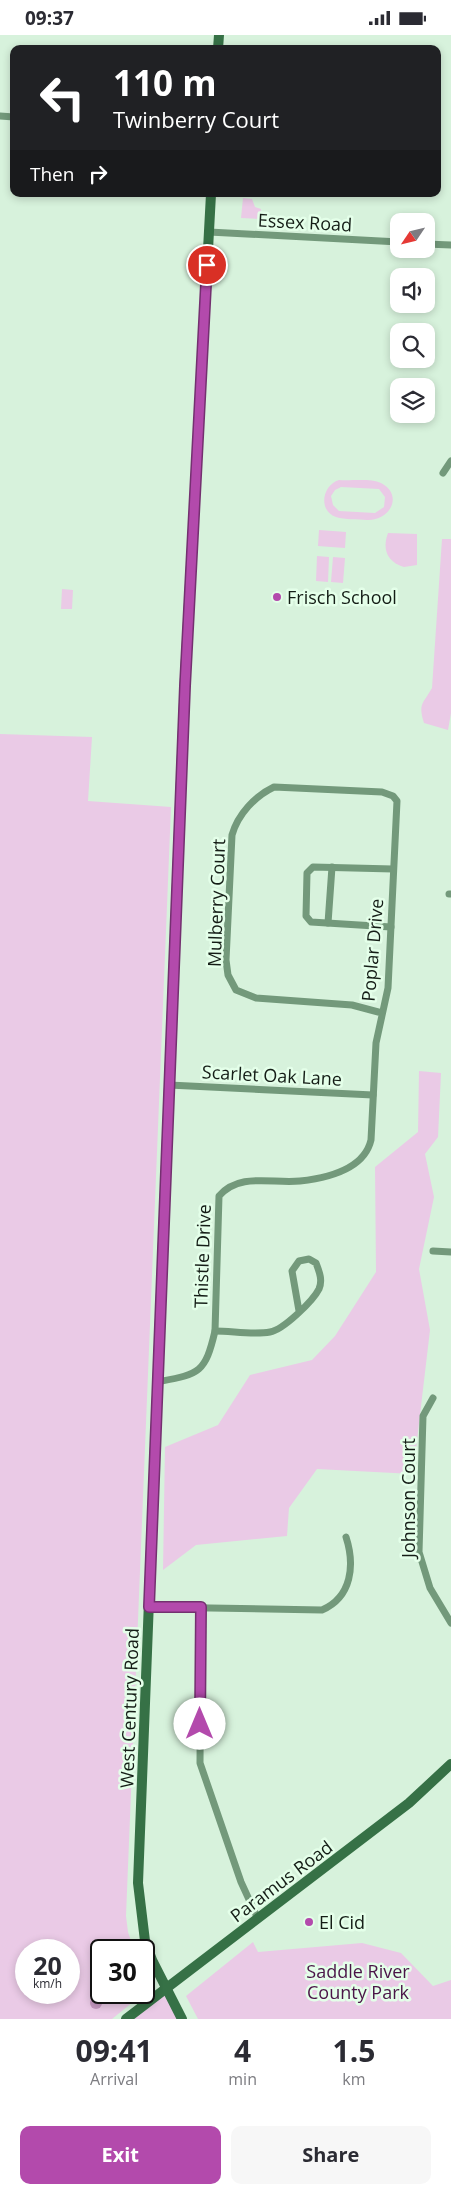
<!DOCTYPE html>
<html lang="en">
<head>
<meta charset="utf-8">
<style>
  body { margin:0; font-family:"Open Sans",sans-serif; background:#f7f7f7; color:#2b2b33; height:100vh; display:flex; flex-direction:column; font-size:19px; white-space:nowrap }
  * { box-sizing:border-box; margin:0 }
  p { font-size:16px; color:#7c7c81 }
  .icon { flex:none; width:28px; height:28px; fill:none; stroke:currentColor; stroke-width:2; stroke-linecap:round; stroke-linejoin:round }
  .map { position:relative; height:1984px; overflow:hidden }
  .panel { display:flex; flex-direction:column; background:#fff; flex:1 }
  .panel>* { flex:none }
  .top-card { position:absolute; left:10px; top:10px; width:431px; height:152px; border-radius:10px; box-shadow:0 2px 8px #0003; background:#202124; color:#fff; overflow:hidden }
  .needle { width:32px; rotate:235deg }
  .controls { position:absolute; left:390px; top:178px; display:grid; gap:10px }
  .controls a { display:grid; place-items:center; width:45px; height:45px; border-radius:10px; background:#fff; box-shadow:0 2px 8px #0003; font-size:25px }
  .speed { position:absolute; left:15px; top:1904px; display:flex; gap:10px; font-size:25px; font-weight:700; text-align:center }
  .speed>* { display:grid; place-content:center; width:65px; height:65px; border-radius:50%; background:#fff; box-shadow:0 2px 8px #0003; line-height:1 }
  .speed small { font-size:12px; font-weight:400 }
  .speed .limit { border:2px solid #111; border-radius:8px; background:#fff; color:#111 }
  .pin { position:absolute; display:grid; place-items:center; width:42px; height:42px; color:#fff; margin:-21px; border:2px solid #fff; border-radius:50%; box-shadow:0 1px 5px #0007 }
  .me { position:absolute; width:55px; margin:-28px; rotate:0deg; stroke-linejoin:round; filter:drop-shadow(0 0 4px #0008) }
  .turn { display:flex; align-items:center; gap:18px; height:105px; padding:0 20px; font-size:22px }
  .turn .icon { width:65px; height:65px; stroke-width:2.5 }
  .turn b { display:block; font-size:35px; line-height:42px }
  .then { display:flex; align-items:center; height:48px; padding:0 20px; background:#0003; gap:10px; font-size:19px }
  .eta { display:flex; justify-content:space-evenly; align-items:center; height:85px; text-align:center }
  .eta b { font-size:30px; font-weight:700; line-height:35px }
  .button { display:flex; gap:10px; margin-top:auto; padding:10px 20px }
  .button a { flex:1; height:58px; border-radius:10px; background:#b34aac; color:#fff; font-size:20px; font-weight:700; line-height:58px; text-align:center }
  .button a+a { background:#f7f7f7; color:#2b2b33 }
  .status { display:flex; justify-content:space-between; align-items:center; height:35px; padding:0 25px; background:#fff; direction:ltr }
  .status svg { height:14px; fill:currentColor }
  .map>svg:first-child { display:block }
  .green { fill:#eacae6; fill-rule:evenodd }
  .water { fill:#c598c0 }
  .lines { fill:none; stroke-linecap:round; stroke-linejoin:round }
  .minor { stroke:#73997b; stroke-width:7 }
  .secondary { stroke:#367146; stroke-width:10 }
  .route-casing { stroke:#743070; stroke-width:12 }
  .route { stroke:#b34aac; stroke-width:9 }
  .poi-dot { fill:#b34aac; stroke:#e4ffe9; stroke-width:2 }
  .labels { text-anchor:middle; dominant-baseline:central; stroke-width:5; stroke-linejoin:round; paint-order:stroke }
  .street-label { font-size:18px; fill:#141d16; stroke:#e4ffe9 }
  .poi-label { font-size:18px; fill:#141d16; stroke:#e4ffe9; text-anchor:start }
  .park-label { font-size:18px; fill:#4a1447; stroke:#e4ffe9 }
</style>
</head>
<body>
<div class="status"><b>09:37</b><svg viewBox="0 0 49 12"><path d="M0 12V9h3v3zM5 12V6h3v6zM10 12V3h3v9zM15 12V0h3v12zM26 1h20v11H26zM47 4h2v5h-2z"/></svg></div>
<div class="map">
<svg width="451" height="1984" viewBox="0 0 451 1984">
  <rect width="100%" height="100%" fill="#d7f2dc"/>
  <!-- green -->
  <g class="green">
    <polygon points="243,163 252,164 255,172 261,174 260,184 241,183"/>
    <path d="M339,445C351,446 371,443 381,448C404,460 390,486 367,485C358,484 345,485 336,482C318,476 322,450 339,445ZM341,452L379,454L385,462L384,472L375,478L339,476L333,470L331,461L335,455Z"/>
    <polygon points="319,495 346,497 345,513 318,511"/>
    <path d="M388,498L417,499V530L404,532C387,527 382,514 388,498Z"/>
    <path d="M442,504H451V678L448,695L424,688C418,668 423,669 432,653Z"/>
    <polygon points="317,521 329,522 328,547 316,546"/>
    <polygon points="333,522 345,523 343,548 331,547"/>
    <polygon points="62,554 73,555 72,574 61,574"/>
    <path d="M0,699L92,702L88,766L171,772L126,1881L128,1897L134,1915H101V1958H144L112,1984H0ZM26,1915H69V1958H26Z"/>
    <polygon points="419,1036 441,1038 438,1102 425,1119 434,1162 419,1234 430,1295 413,1439 317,1434 289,1473 287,1501 196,1510 163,1535 165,1412 218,1390 250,1340 312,1325 335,1301 376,1237 375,1132 418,1097"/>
    <polygon points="253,1907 258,1917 362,1908 401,1918 433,1951 451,1945 451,1984 198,1984 186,1961"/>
    <polygon points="167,1954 182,1984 126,1984"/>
  </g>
  <!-- water -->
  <circle class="water" cx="96" cy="1968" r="6"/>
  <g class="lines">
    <!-- minor -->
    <g class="minor">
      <polyline points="0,81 14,82"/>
      <polyline points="209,197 399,207"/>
      <polyline points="426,209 451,210"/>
      <polyline points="443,438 451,426"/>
      <polyline points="449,859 451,859"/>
      <polyline points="328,888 332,832"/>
      <polyline points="391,892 311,887 306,881 307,838 313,832 393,834"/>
      <polyline points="169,1050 373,1060"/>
      <polyline points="433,1216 451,1217"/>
      <path d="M215,1296C232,1296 253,1300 270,1297C283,1295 313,1266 319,1254C323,1245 319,1236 316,1228L309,1224L299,1226L292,1236L299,1276"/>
      <path d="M157,1347C199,1339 205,1339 215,1296L219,1161C240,1137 272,1149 300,1146C327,1143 364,1135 371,1105L376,1008L388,953L397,766L393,761L382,757L274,752C255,761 238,779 232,800L226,925L228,940L236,955L256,963L352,970L382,978"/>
      <polyline points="433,1363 423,1381 419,1517 430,1553 451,1588"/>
      <path d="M149,1572L322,1575C352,1562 355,1530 346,1502"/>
      <polyline points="201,1572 200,1728 241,1847 258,1884"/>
    </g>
    <!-- secondary -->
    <g class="secondary">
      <polyline points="218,14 219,0"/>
      <polyline points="126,1984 409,1768 451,1729"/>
      <polyline points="182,1984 152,1925 145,1906 138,1848 185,642 211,159"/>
    </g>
  </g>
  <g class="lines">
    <defs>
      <polyline id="route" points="200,1689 201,1572 149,1572 185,651 207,230"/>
    </defs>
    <!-- route casing -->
    <use href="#route" class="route-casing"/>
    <!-- route -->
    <use href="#route" class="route"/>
  </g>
  <!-- markers -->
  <g class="poi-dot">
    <circle cx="277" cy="562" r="5"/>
    <circle cx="309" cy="1887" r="5"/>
  </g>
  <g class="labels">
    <!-- street labels -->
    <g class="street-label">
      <text transform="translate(305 187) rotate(3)">Essex Road</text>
      <text transform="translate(216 868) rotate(-88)">Mulberry Court</text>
      <text transform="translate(372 915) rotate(-85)">Poplar Drive</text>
      <text transform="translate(272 1040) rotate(3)">Scarlet Oak Lane</text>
      <text transform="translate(202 1221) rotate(-88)">Thistle Drive</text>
      <text transform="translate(408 1463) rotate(-90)">Johnson Court</text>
      <text transform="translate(129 1673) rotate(-88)">West Century Road</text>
      <text transform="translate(281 1846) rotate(-37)">Paramus Road</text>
    </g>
    <!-- poi labels -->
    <g class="poi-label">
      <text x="287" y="562">Frisch School</text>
      <text x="319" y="1887">El Cid</text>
    </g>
    <!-- park labels -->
    <g class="park-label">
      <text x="358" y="1936">Saddle River<tspan x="358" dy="21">County Park</tspan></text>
    </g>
  </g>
</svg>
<div class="controls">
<a><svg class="needle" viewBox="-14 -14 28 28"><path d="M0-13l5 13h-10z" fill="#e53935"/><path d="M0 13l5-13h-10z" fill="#7c7c81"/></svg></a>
<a><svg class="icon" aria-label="sound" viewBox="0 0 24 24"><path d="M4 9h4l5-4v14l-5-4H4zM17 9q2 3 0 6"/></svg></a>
<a><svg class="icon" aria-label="search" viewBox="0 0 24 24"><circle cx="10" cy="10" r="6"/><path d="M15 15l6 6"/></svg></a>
<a><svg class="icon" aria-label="layers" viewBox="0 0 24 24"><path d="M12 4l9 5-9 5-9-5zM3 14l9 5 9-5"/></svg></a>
</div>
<div class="speed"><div>20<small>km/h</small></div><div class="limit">30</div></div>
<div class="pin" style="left:207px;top:230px;background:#d93025"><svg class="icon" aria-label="arrive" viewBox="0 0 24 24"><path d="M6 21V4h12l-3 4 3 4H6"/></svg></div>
<svg class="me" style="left:200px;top:1689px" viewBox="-20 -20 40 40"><circle r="19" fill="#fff"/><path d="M0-13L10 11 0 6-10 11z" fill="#b34aac"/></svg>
<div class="top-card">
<div class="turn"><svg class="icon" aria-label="left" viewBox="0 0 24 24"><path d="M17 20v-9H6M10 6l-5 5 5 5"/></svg><div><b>110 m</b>Twinberry Court</div></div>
<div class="then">Then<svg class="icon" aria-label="right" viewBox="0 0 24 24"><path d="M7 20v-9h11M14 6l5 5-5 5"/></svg></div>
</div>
</div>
<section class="panel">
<div class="eta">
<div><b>09:41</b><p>Arrival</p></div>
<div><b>4</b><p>min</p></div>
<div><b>1.5</b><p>km</p></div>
</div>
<div class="button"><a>Exit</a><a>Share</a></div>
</section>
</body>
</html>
